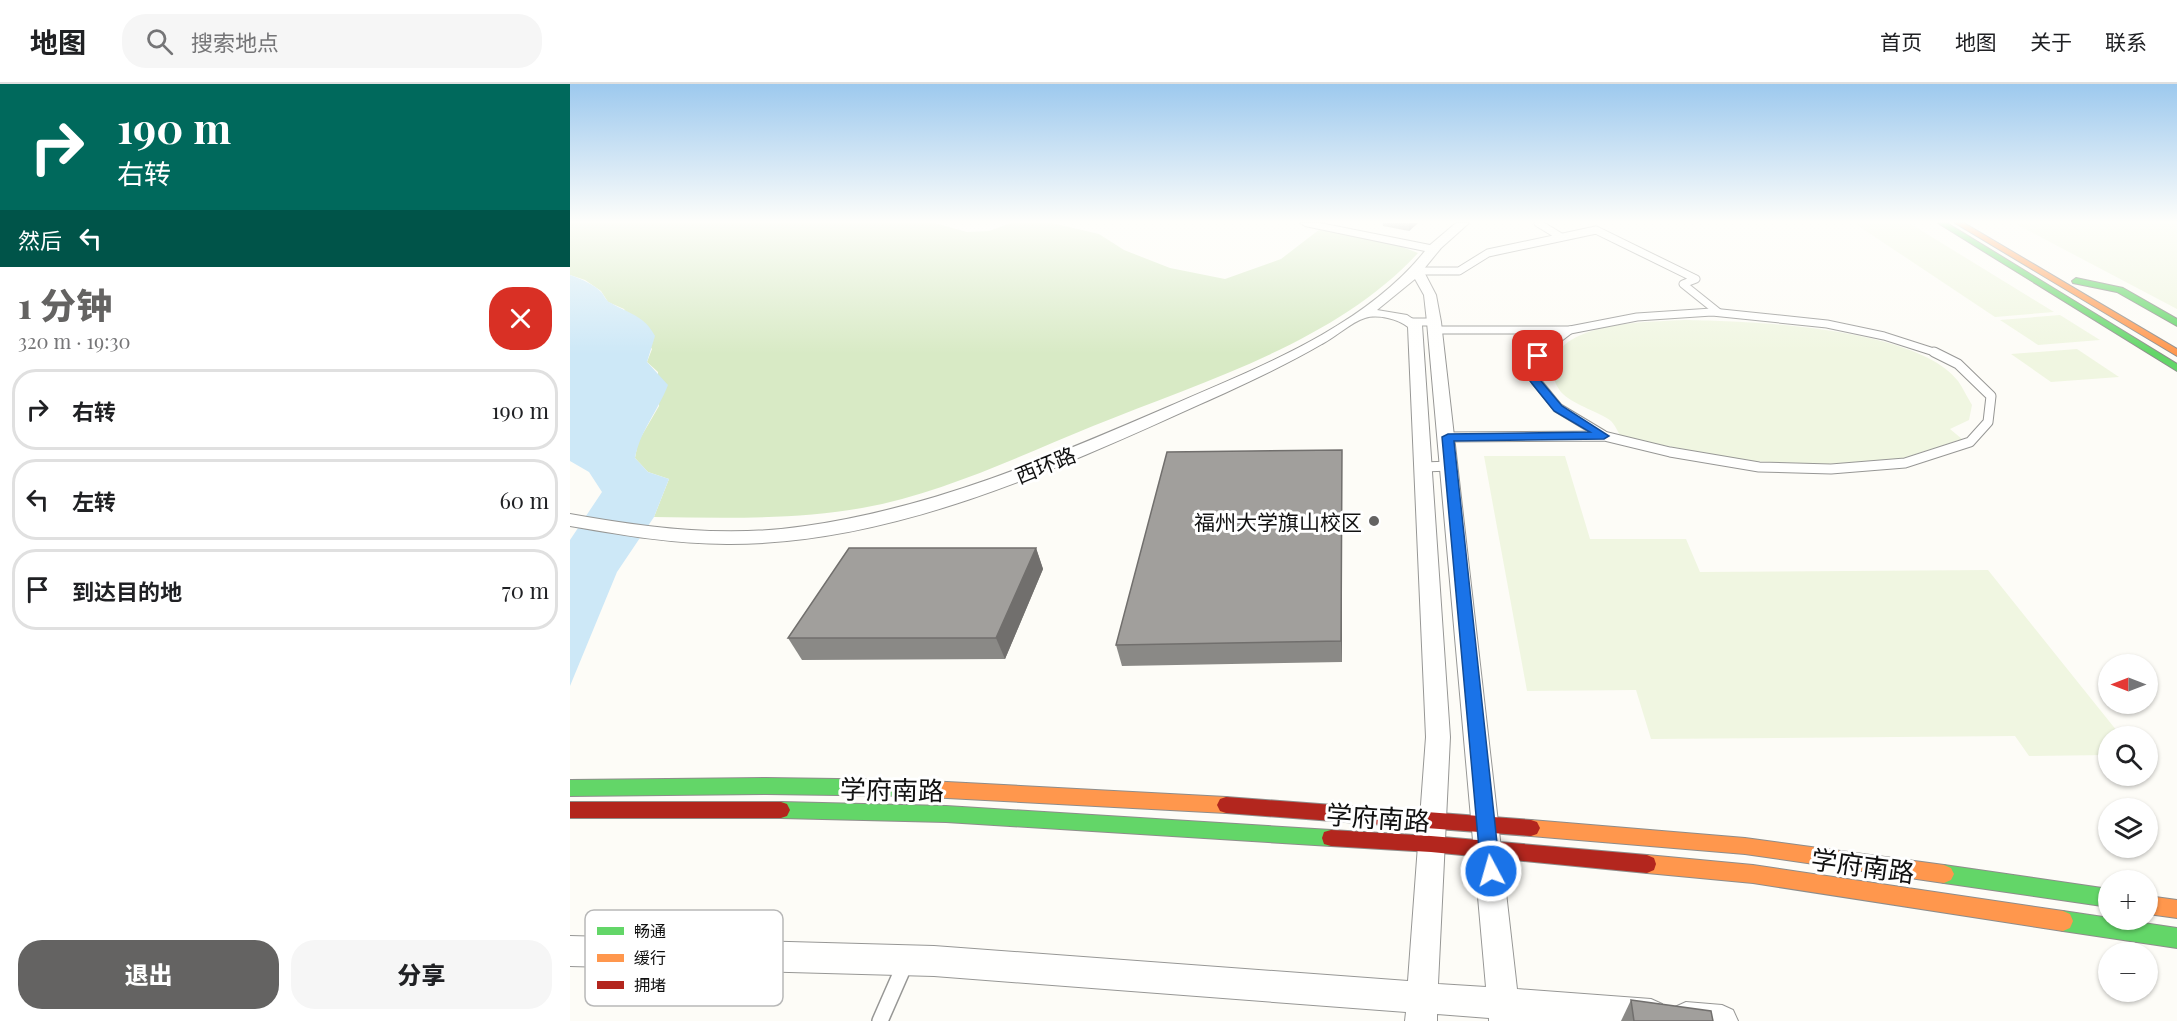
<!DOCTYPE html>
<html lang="zh">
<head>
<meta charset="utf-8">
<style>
  body { margin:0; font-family:"Playfair Display","Noto Sans SC",serif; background:#f6f6f6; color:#202124; height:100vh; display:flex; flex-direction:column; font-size:22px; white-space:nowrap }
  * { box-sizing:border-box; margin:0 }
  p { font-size:20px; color:#757577 }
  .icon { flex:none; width:33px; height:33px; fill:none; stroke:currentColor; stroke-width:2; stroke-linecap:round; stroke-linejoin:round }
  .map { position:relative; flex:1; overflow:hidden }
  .drawer { display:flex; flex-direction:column; background:#fff; width:570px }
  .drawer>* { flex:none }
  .guide { background:#00695c; color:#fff; overflow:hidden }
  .needle { width:39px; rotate:270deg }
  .controls { position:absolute; left:1528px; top:570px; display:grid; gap:12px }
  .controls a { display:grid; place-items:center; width:60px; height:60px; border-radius:50%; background:#fff; box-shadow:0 2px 4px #0004; font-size:30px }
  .pin { position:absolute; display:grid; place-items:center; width:51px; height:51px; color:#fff; margin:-26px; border-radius:12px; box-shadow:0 3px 9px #0006 }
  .me { position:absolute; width:66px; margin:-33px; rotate:354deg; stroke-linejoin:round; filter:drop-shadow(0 0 4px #0008) }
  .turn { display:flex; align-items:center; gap:21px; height:126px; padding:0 18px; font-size:27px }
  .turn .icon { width:78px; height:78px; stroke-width:2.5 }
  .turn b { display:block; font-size:42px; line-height:51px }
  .then { display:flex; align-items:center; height:57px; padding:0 18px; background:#0003; gap:12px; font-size:22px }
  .round { display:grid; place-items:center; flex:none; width:63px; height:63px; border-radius:24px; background:#f6f6f6 }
  .overview { display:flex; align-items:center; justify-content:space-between; height:102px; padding:0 18px }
  h1 { font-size:36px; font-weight:800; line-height:45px; color:#646362 }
  .primary-button { display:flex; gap:12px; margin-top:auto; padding:12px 18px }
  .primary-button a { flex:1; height:69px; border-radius:24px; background:#646362; color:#fff; font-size:24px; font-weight:800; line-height:69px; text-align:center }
  .primary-button a+a { background:#f6f6f6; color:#202124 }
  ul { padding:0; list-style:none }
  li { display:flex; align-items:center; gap:18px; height:81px; margin:0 12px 9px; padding:0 6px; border:3px solid #e0e0e0; border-radius:24px }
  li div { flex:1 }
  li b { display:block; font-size:22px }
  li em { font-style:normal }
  header { display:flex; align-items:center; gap:36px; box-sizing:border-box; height:84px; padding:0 30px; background:#fff; border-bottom:2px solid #e0e0e0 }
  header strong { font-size:28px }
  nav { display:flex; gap:33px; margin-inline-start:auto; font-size:21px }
  .search { width:420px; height:54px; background:#f6f6f6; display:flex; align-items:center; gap:15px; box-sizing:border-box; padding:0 21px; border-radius:24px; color:#757577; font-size:22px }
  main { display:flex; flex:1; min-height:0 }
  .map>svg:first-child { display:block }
  .forest { fill:#d8eac5 }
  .pitch { fill:#f0f6e1 }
  .water { fill:#cde8f7 }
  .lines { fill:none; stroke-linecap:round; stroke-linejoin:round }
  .lane-far2-casing { stroke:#979795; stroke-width:9 }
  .lane-far1-casing { stroke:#979795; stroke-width:11 }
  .lane-casing { stroke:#979795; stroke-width:18 }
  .street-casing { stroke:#979795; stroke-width:2 }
  .fast-casing { stroke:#8e8d8b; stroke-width:2 }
  .slow-casing { stroke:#8e8d8b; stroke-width:2 }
  .jam-casing { stroke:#8e8d8b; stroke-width:2 }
  .lane-far2 { stroke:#fffffe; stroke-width:7 }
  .lane-far1 { stroke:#fffffe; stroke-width:9 }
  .lane { stroke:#fffffe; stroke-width:15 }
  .street { fill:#fffffe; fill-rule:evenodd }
  .fast { fill:#63d668; fill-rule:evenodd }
  .slow { fill:#ff974d; fill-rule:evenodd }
  .jam { fill:#b3261e; fill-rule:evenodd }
  .wall { fill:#8a8986 }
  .shaded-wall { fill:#716f6d }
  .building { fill:#a19f9c; stroke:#716f6d; stroke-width:1.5 }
  .route { fill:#1a73e8; stroke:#114b97; stroke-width:1.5 }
  .poi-dot { fill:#646362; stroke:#fff; stroke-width:2 }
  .labels { text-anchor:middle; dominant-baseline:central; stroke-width:6; stroke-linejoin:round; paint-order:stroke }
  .street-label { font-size:21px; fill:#111; stroke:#fff }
  .poi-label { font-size:21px; fill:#111; stroke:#fff; text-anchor:end }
  .near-street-label { font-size:26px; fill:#111; stroke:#fff }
  .key { fill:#fff; stroke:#b8b8b8; stroke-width:1.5 }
  .key-label { font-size:16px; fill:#111 }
</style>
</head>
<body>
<header>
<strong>地图</strong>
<div class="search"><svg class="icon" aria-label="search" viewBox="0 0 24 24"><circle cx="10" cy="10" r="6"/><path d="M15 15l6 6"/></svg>搜索地点</div>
<nav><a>首页</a><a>地图</a><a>关于</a><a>联系</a></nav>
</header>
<main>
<section class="drawer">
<div class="guide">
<div class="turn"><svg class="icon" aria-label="right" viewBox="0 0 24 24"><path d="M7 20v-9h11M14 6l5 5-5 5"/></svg><div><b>190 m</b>右转</div></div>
<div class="then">然后<svg class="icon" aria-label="left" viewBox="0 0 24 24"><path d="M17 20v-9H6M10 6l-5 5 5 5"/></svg></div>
</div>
<div class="overview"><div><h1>1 分钟</h1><p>320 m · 19:30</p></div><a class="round" style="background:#d93025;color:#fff"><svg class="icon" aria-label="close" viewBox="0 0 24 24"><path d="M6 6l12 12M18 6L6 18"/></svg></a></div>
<ul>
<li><svg class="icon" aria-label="right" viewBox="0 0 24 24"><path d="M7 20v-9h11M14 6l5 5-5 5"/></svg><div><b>右转</b></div><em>190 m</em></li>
<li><svg class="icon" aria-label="left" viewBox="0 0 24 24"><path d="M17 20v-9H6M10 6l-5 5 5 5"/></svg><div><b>左转</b></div><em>60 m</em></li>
<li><svg class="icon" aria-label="arrive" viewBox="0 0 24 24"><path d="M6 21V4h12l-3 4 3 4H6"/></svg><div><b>到达目的地</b></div><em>70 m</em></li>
</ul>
<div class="primary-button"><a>退出</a><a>分享</a></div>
</section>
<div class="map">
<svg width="1607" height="937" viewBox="0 0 1607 937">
  <rect width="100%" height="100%" fill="#fdfcf7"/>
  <!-- forest -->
  <path class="forest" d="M0,139H365L397,148L419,147L441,139H482L529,150L554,166L600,184L655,195L711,175L750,145L827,161L848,169C765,259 633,297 523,342C447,373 373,409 292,424C223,436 153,434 84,433L99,395L78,388L65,374L68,358L89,322L88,288L77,278L82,265L54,225L38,218L31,207L15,196L0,191Z"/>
  <!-- pitch -->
  <g class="pitch">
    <polygon points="1284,139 1339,139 1484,228 1425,233"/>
    <polygon points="1444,139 1607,139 1607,225"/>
    <polygon points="1490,231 1530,256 1468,261 1430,236"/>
    <path d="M1114,236C1179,237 1346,243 1388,297C1393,304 1397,313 1402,321L1399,336L1380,345L1392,355L1330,375L1258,380L1177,377L1051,353C1048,348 1045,341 1041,337C1030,328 1006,322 993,310C987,305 980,288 982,281C992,237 1078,238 1114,236Z"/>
    <polygon points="1507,265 1549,293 1481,298 1441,270"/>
    <polygon points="914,372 995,372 1020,455 1116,455 1130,488 1418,486 1551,652 1539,652 1539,671 1459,672 1445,652 1081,655 1066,606 957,607"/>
  </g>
  <!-- water -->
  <path class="water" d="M0,191C11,195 24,200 32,209C35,213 36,217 41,219C59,230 74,231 85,252L77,278L98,301C88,327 70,347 65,374L78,388L99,395L84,433L47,488L0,602V456L32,408L19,388L0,377Z"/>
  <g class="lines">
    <defs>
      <g id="lane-far2">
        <polyline points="968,139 991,153"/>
        <polyline points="847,187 889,187 918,169 1026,146 1126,195 1113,200 1148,228"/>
        <polyline points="841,238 864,238"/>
        <polyline points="865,246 1000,246 1067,233 1142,228 1257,240 1314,252 1367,269"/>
        <polyline points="970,269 1000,246"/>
      </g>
      <g id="lane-far1">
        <polyline points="972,268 967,272 966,297 988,324 1033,351"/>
        <polyline points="877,353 1034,352 1100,368 1189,383 1261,385 1335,379 1400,358 1418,338 1421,312 1388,280 1364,268"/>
        <polyline points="853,383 881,382"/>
      </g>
      <polyline id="lane" points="310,937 335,880"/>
      <g id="street">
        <path d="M730,139H750L860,161L886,139H899L871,164L853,186L866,211L871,238L947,905L1081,915L1092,920L1097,931L1094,937H919V934L867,930V937H835L836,928L364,892L0,882V852L364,862L838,897L856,653L838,243C828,235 808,230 795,234C781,238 766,253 752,260C721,278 688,294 655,309C502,378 329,461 157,460C104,460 52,451 0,442V430C78,444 156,454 235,442C363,424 482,373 600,322C689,283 793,244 855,167L735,142ZM845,195L854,211L857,238L916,903L868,900L880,653L852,241L837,231L807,226Z"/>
        <polygon points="1116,918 1152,921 1163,926 1168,937 1102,937 1105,923"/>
      </g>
      <g id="fast">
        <polygon points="1368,139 1377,139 1607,280 1607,287"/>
        <polygon points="1506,194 1553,204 1607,235 1607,242 1547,208 1503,199 1502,197"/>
        <polygon points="196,694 339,696 345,699 348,704 345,709 339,712 196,710 0,712 0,696"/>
        <polygon points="211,718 376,722 761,746 768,748 770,754 768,760 761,762 376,738 211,734 205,732 202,726 205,720"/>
        <polygon points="1374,781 1539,805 1539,823 1374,799 1367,796 1364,790 1367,784"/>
        <polygon points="1493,827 1607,844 1607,864 1493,847 1486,844 1483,837 1486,830"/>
      </g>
      <g id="slow">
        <polygon points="1385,139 1394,139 1607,265 1607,272"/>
        <polygon points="339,696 656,713 662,715 665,721 662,727 656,729 339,712 333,709 330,704 333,699"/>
        <polygon points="961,736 1175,754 1374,781 1381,784 1384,790 1381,796 1374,799 1175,770 961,752 955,750 952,744 955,738"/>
        <polygon points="1077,771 1183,781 1493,827 1500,830 1503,837 1500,844 1493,847 1183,799 1077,789 1070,786 1068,780 1070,774"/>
        <polygon points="1578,812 1607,816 1607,834 1578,830"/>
      </g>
      <g id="jam">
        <polygon points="656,713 961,736 967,738 970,744 967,750 961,752 656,729 650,727 647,721 650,715"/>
        <polygon points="0,718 211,718 217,720 220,726 217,732 211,734 0,734"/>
        <polygon points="761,746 861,752 1077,771 1084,774 1086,780 1084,786 1077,789 861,768 761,762 754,760 752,754 754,748"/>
      </g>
    </defs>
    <!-- lane-far2 casing -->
    <use href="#lane-far2" class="lane-far2-casing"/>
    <!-- lane-far1 casing -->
    <use href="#lane-far1" class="lane-far1-casing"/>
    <!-- lane casing -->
    <use href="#lane" class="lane-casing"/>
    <!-- street casing -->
    <use href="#street" class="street-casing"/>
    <!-- fast casing -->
    <use href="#fast" class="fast-casing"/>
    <!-- slow casing -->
    <use href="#slow" class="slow-casing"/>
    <!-- jam casing -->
    <use href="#jam" class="jam-casing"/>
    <!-- lane-far2 -->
    <use href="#lane-far2" class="lane-far2"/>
    <!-- lane-far1 -->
    <use href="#lane-far1" class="lane-far1"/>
    <!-- lane -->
    <use href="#lane" class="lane"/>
    <!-- street -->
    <use href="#street" class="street"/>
    <!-- fast -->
    <use href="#fast" class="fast"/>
    <!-- slow -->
    <use href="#slow" class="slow"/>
    <!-- jam -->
    <use href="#jam" class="jam"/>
  </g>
  <!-- wall -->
  <g class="wall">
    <polygon points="813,139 848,139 839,147 813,142"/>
    <polygon points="772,385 772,578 552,582 546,561"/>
    <polygon points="466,464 473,485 435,575 232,576 218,554"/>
    <polygon points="1061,916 1143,937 1051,937"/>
  </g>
  <!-- shaded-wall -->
  <g class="shaded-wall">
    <polygon points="839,139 848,139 839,147"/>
    <polygon points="772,366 772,578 771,557"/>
    <polygon points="466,464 473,485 435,575 426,554"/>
  </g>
  <!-- building -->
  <g class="building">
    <polygon points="772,366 771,557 546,561 597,368"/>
    <polygon points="279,464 466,464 426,554 218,554"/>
    <polygon points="1061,916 1141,927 1143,937 1064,937"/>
  </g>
  <!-- sky -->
  <linearGradient id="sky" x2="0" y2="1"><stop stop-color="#9dc9ee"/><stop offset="0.51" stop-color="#fefefb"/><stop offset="1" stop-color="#fefefb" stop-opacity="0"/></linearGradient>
  <rect width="1607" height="270" fill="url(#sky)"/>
  <!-- route -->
  <polygon class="route" points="968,269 973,272 971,297 992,322 1039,352 1034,355 884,357 930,787 928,793 921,796 914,793 911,787 872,353 878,350 1020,348 984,327 960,297 962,272"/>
  <!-- markers -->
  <circle class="poi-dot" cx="804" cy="437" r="6"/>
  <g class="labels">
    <!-- street labels -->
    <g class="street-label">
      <text transform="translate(475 380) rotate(-22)">西环路</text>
    </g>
    <!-- poi labels -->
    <g class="poi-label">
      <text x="792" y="437">福州大学旗山校区</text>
    </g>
    <!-- near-street labels -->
    <g class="near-street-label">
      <text transform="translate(322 705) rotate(1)">学府南路</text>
      <text transform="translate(808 733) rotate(4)">学府南路</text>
      <text transform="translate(1293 781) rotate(8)">学府南路</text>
    </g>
  </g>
  <!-- legend -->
  <rect x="15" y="826" width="198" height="96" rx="9" class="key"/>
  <rect x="27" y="843" width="27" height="8" fill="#63d668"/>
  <rect x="27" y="870" width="27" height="8" fill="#ff974d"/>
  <rect x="27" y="897" width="27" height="8" fill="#b3261e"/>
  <g class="key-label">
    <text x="64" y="853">畅通</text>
    <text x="64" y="880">缓行</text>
    <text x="64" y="907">拥堵</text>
  </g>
</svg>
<div class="controls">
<a><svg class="needle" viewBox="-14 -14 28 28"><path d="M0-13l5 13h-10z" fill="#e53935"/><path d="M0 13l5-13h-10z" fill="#757577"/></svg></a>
<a><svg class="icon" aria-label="search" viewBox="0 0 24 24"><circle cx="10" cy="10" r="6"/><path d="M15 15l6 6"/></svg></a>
<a><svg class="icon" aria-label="layers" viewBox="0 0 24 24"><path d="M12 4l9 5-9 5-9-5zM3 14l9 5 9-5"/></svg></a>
<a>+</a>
<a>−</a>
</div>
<div class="pin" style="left:968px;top:272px;background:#d93025"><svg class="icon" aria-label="arrive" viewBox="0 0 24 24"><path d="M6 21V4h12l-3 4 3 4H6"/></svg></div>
<svg class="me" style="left:921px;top:787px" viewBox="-20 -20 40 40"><circle r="17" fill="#1a73e8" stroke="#fff" stroke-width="3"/><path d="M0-11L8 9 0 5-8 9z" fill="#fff"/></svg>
</div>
</main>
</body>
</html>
